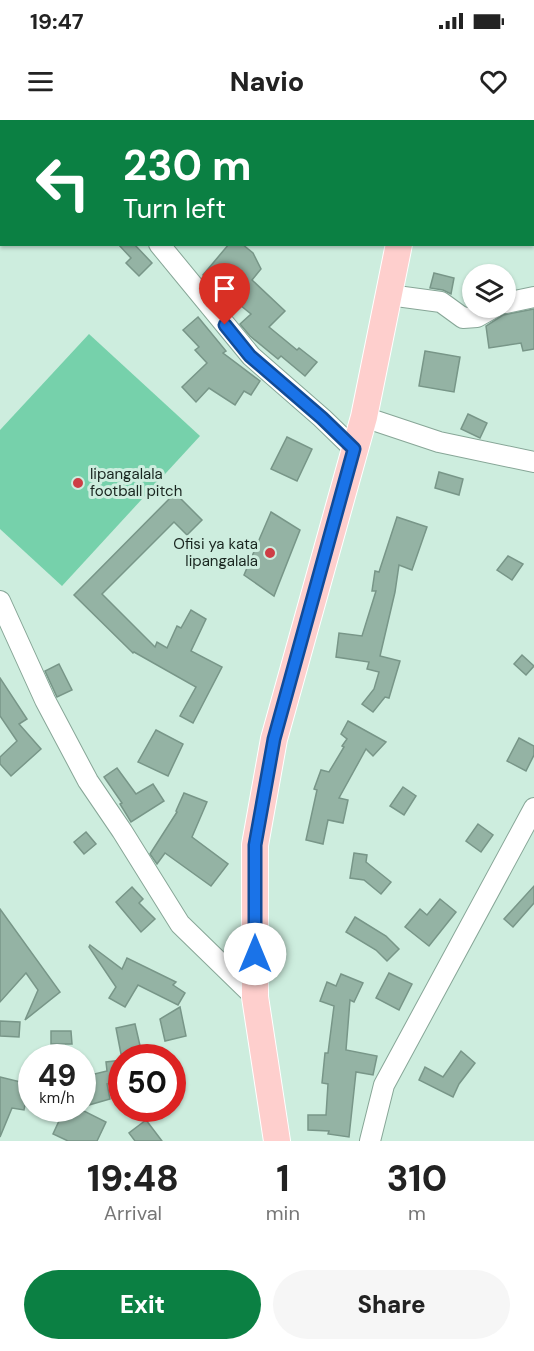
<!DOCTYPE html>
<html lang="en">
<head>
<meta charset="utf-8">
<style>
  body { margin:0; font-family:"DM Sans",sans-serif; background:#f6f6f6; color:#222; height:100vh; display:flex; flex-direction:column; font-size:22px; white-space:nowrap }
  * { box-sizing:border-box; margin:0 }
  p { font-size:20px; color:#767676 }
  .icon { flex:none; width:33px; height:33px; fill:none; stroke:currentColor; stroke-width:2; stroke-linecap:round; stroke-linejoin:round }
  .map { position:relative; height:1021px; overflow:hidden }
  .sheet { display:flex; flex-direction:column; background:#fff; flex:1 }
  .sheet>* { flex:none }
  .guide { position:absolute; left:0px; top:0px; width:534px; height:126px; box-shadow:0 2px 4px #0004; background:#0b8043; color:#fff; overflow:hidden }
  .fabs { position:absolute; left:462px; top:144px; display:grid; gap:12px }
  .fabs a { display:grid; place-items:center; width:54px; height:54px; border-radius:50%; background:#fff; box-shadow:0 2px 4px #0004; font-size:30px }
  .speed { position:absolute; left:18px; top:924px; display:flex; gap:12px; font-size:30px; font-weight:700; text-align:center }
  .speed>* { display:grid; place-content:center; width:78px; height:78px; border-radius:50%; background:#fff; box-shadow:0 2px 4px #0004; line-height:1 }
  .speed small { font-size:15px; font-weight:400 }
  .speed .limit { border:9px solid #d22; background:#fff; color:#111 }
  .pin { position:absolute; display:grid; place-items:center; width:51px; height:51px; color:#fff; margin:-62px -26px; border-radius:50% 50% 50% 0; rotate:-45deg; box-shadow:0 0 6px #0007 }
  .pin .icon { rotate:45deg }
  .me { position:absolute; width:66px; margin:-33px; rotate:0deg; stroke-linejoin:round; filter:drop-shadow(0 0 4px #0008) }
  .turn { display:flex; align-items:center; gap:21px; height:126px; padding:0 24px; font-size:27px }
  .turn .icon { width:78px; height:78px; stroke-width:2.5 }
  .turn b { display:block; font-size:42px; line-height:51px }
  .eta { display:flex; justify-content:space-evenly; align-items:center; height:102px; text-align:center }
  .eta b { font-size:36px; font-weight:800; line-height:42px }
  .primary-button { display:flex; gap:12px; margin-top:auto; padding:12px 24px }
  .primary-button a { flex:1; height:69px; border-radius:36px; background:#0b8043; color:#fff; font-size:24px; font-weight:800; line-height:69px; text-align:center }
  .primary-button a+a { background:#f6f6f6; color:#222 }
  .status { display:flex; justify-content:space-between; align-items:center; height:42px; padding:0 30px; background:#fff; direction:ltr }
  .status svg { height:16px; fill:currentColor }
  header { display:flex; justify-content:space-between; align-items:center; height:78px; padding:0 24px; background:#fff; font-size:27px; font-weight:800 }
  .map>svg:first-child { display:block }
  .green { fill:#76d1ab }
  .building { fill:#94b3a4; stroke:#789688; stroke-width:1.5 }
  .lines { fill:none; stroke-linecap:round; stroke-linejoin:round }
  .minor-casing { stroke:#87a697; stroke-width:22 }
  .major-casing { stroke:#fff; stroke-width:28 }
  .minor { stroke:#fff; stroke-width:20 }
  .major { stroke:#fecfcd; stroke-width:26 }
  .route-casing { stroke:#114b97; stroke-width:15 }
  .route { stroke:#1a73e8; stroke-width:10 }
  .poi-dot { fill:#ce3e45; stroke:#cdedde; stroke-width:2 }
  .labels { text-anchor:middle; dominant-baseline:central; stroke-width:6; stroke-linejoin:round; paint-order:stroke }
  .poi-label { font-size:15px; fill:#19251f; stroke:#cdedde; text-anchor:start }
</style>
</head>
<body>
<div class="status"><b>19:47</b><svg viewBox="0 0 49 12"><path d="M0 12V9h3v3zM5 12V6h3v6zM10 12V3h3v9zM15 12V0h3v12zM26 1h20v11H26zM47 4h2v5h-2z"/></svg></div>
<header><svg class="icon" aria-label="menu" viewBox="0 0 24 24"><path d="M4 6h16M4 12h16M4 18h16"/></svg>Navio<svg class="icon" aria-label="heart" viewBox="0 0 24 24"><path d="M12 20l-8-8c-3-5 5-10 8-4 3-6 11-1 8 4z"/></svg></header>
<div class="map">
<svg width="534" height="1021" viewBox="0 0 534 1021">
  <rect width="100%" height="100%" fill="#cdedde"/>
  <!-- green -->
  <polygon class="green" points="89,214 200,316 62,466 0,409 0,310"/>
  <!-- building -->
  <g class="building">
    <polygon points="118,124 134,124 152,143 139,156 126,143 131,138"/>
    <polygon points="229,124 242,124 253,133 261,149 252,160 285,191 269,207 297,230 299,228 317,242 305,256 281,236 278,239 250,216 240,204 251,194 203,155"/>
    <polygon points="434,153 454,158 451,174 443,170 430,168"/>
    <polygon points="534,189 534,229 523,231 521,223 489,228 486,206 503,195"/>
    <polygon points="198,197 226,231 223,233 260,261 251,275 244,271 235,285 209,268 196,282 182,267 207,243 195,230 199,227 183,210"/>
    <polygon points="425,231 460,237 454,272 419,266"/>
    <polygon points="468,294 487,303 480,318 461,309"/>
    <polygon points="287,317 312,329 297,361 271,349"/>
    <polygon points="439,352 463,359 459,375 435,368"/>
    <polygon points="175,373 202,400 187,415 174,402 102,474 155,527 157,522 167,528 177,506 181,508 191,490 206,499 191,531 222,547 193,603 180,596 196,567 134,532 133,533 74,475"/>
    <polygon points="271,392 300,410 274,476 244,455"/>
    <polygon points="397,397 427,407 412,450 399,445 395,472 380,536 400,541 389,578 385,577 373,592 362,584 374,569 379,552 367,549 369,542 336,537 339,513 362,516 376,471 372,471 375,451 379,452"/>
    <polygon points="508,436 523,444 512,460 497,450"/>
    <polygon points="522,535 534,546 526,555 514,544"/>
    <polygon points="59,544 72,570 57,577 45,551"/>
    <polygon points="0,558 27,599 19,604 41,629 11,656 0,644 0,637 17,621 0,596"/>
    <polygon points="348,601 386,622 373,636 366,629 339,678 348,680 343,703 328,700 323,724 306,720 317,670 314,669 321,650 329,652 344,627 342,626 347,619 341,614"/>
    <polygon points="156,610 183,624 168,656 138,642"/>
    <polygon points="519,618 534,626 534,635 526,651 507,641"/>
    <polygon points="117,648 136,674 153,664 164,681 131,702 120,684 122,683 104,657"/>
    <polygon points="403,667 416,676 404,695 390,686"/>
    <polygon points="184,673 207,682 192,717 228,744 211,766 165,733 157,744 150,734 177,692 176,691"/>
    <polygon points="478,704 493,715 481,732 466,721"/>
    <polygon points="86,712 96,724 84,734 74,722"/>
    <polygon points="354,733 367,735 366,742 391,762 381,774 364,760 350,758"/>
    <polygon points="534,766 534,783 513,807 504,799"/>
    <polygon points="132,767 143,779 139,783 155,799 141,812 116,782"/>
    <polygon points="440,779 456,792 429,826 405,807 420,789 427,795"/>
    <polygon points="0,789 60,872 25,900 38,870 26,853 0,882"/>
    <polygon points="355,797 386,816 399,829 387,841 376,830 346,812"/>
    <polygon points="90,825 122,849 127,838 176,862 173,865 185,873 178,885 138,865 125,887 109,878 116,867 89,827"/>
    <polygon points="389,853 412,864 399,890 376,878"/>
    <polygon points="341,854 363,863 354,882 350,880 346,930 377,936 373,955 356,952 349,1017 328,1014 329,1011 308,1010 308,995 326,995 328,964 322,963 325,933 328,933 334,886 320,881 327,862 336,866"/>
    <polygon points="180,887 186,916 165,921 160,899"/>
    <polygon points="0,901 20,902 19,917 0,916"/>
    <polygon points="135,904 141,930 121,934 116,908"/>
    <polygon points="51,911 71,911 72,924 51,924"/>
    <polygon points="461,931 475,943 459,964 453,977 419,960 425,947 443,957"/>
    <polygon points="122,940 122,962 107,964 110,979 89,985 82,957 107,951 106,942"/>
    <polygon points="0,957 29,964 24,990 12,988 0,1017"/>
    <polygon points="65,988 78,988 106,1002 97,1021 68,1021 53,1014"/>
    <polygon points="146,1000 162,1021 135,1021 129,1013"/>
  </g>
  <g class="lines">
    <defs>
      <g id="minor">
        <polyline points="45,0 45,2"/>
        <polyline points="159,124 251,236 322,298 354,329"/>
        <polyline points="389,175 441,182 463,198 477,197 493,188"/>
        <polyline points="506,183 534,177"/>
        <polyline points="364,297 439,322 534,342"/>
        <polyline points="0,481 45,580 88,661 122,711 180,804 255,877"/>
        <polyline points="370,1021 384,965 534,688"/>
      </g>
      <g id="major">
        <polyline points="421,2 421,0"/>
        <polyline points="277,1021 255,877 255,725 274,619 364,297 399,124"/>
      </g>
    </defs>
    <!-- minor casing -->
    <use href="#minor" class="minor-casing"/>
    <!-- major casing -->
    <use href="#major" class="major-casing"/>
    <!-- minor -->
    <use href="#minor" class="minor"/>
    <!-- major -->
    <use href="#major" class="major"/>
  </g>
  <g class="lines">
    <defs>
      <polyline id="route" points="225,205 250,236 322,298 354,329 274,619 255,725 255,834"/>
    </defs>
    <!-- route casing -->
    <use href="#route" class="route-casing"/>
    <!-- route -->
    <use href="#route" class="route"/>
  </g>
  <!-- markers -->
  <g class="poi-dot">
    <circle cx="78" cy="363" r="6"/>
    <circle cx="270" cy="433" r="6"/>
  </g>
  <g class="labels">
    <!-- poi labels -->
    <g class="poi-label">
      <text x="90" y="354">lipangalala<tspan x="90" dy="17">football pitch</tspan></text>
      <text x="258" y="424" text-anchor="end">Ofisi ya kata<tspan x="258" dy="17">lipangalala</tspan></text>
    </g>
  </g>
</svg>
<div class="fabs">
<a><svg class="icon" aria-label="layers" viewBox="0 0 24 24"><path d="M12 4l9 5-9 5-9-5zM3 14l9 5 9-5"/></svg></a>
</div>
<div class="speed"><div>49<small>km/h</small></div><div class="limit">50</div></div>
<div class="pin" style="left:225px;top:205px;background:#d93025"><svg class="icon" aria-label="arrive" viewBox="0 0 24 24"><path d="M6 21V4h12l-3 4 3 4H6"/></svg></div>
<svg class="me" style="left:255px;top:834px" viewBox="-20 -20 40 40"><circle r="19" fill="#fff"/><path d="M0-13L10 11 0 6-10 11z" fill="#1a73e8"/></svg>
<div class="guide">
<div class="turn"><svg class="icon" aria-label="left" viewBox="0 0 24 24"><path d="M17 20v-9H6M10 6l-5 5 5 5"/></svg><div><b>230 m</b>Turn left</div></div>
</div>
</div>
<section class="sheet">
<div class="eta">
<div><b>19:48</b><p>Arrival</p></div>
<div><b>1</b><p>min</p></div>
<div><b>310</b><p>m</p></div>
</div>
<div class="primary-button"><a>Exit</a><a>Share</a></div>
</section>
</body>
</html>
